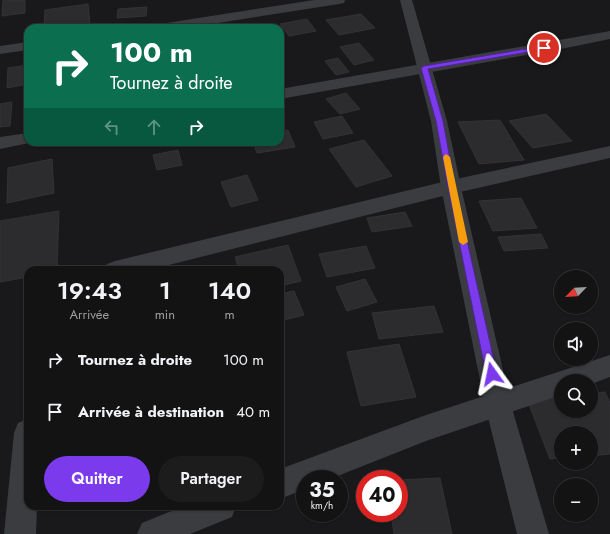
<!DOCTYPE html>
<html lang="fr">
<head>
<meta charset="utf-8">
<style>
  body { margin:0; font-family:Jost,sans-serif; background:#1c1c1d; color:#f1f3f6; height:100vh; display:flex; flex-direction:column; font-size:15px; white-space:nowrap }
  * { box-sizing:border-box; margin:0 }
  p { font-size:13px; color:#9d9ea0 }
  .icon { flex:none; width:22px; height:22px; fill:none; stroke:currentColor; stroke-width:2; stroke-linecap:round; stroke-linejoin:round }
  .map { position:relative; flex:1; overflow:hidden }
  .side { position:absolute; left:24px; top:266px; width:260px; height:244px; display:flex; flex-direction:column; background:#131314; border-radius:12px; box-shadow:0 1px 3px #0004,0 0 0 1px #323234 }
  .side>* { flex:none }
  .top-card { position:absolute; left:24px; top:24px; width:260px; height:122px; border-radius:12px; box-shadow:0 1px 3px #0004,0 0 0 1px #323234; background:#0b6e4f; color:#fff; overflow:hidden }
  .needle { width:26px; rotate:245deg }
  .buttons { position:absolute; left:554px; top:270px; display:grid; gap:8px }
  .buttons a { display:grid; place-items:center; width:44px; height:44px; border-radius:50%; background:#131314; box-shadow:0 1px 3px #0004,0 0 0 1px #323234; font-size:20px }
  .speed { position:absolute; left:296px; top:470px; display:flex; gap:8px; font-size:20px; font-weight:700; text-align:center }
  .speed>* { display:grid; place-content:center; width:52px; height:52px; border-radius:50%; background:#131314; box-shadow:0 1px 3px #0004,0 0 0 1px #323234; line-height:1 }
  .speed small { font-size:10px; font-weight:400 }
  .speed .limit { border:6px solid #d22; background:#fff; color:#111 }
  .pin { position:absolute; display:grid; place-items:center; width:34px; height:34px; color:#fff; margin:-17px; border:2px solid #fff; border-radius:50%; box-shadow:0 1px 4px #0007 }
  .me { position:absolute; width:44px; margin:-22px; rotate:348deg; stroke-linejoin:round; filter:drop-shadow(0 0 3px #0008) }
  .turn { display:flex; align-items:center; gap:14px; height:84px; padding:0 20px; font-size:18px }
  .turn .icon { width:52px; height:52px; stroke-width:2.5 }
  .turn b { display:block; font-size:28px; line-height:34px }
  .lanes { display:flex; align-items:center; height:38px; padding:0 20px; background:#0003; justify-content:center; gap:20px; direction:ltr }
  .lanes .off { opacity:.35 }
  .eta { display:flex; justify-content:space-evenly; align-items:center; height:68px; text-align:center }
  .eta b { font-size:24px; font-weight:600; line-height:28px }
  .action { display:flex; gap:8px; margin-top:auto; padding:8px 20px }
  .action a { flex:1; height:46px; border-radius:24px; background:#7c3aed; color:#fff; font-size:16px; font-weight:600; line-height:46px; text-align:center }
  .action a+a { background:#1c1c1d; color:#f1f3f6 }
  ul { padding:0; list-style:none }
  li { display:flex; align-items:center; gap:12px; height:52px; padding:0 20px }
  li div { flex:1 }
  li b { display:block; font-size:15px }
  li em { font-style:normal }
  .map>svg:first-child { display:block }
  .building { fill:#2c2c2f; stroke:#333337 }
  .lines { fill:none; stroke-linecap:round; stroke-linejoin:round }
  .minor { fill:#3a3c40; fill-rule:evenodd }
  .tertiary { fill:#3a3c40; fill-rule:evenodd }
  .route { fill:#7c3aed; stroke:#51269a }
  .slow { fill:#f59e0b }
</style>
</head>
<body>
<div class="map">
<svg width="610" height="534" viewBox="0 0 610 534">
  <rect width="100%" height="100%" fill="#19191b"/>
  <!-- building -->
  <g class="building">
    <polygon points="3,0 25,0 25,13 2,16"/>
    <polygon points="88,4 90,24 61,28 44,28 45,10"/>
    <polygon points="147,7 146,16 117,18 118,9"/>
    <polygon points="361,14 375,28 339,35 326,20"/>
    <polygon points="307,19 316,31 289,36 280,24"/>
    <polygon points="359,43 374,60 354,65 340,47"/>
    <polygon points="338,58 349,72 336,75 325,61"/>
    <polygon points="28,65 28,84 7,88 8,68"/>
    <polygon points="346,93 360,109 340,114 326,99"/>
    <polygon points="12,102 10,126 0,127 0,104"/>
    <polygon points="546,114 572,141 533,148 509,121"/>
    <polygon points="342,116 353,133 323,139 314,122"/>
    <polygon points="500,120 524,160 479,164 458,122"/>
    <polygon points="288,130 295,147 257,153 253,142 280,142 280,131"/>
    <polygon points="364,140 392,176 356,187 329,149"/>
    <polygon points="178,150 182,165 157,170 153,155"/>
    <polygon points="52,159 54,193 7,203 8,168"/>
    <polygon points="247,175 258,200 231,207 221,182"/>
    <polygon points="521,198 537,228 493,231 479,201"/>
    <polygon points="59,211 57,270 28,270 28,277 0,282 0,221"/>
    <polygon points="405,212 412,226 372,232 367,218"/>
    <polygon points="541,234 548,248 504,251 498,237"/>
    <polygon points="288,245 301,281 280,286 280,270 239,270 235,257"/>
    <polygon points="366,246 375,268 327,277 319,254"/>
    <polygon points="365,279 377,302 347,311 336,287"/>
    <polygon points="294,291 304,315 280,321 280,294"/>
    <polygon points="434,306 443,332 379,339 372,313"/>
    <polygon points="399,344 416,397 361,406 347,352"/>
    <polygon points="605,392 610,403 610,454 591,456 591,433 561,433 561,458 550,459 527,399 561,396 561,411 591,411 591,394"/>
    <polygon points="440,478 452,534 394,534 391,513 399,513 399,480"/>
  </g>
  <g class="lines">
    <!-- minor -->
    <g class="minor">
      <polygon points="314,0 345,0 344,3 339,4 186,28 153,28 155,25 160,24"/>
      <polygon points="610,31 610,39 571,47 280,99 280,89"/>
      <polygon points="28,42 28,50 0,54 0,46"/>
      <polygon points="28,133 28,142 34,142 0,149 0,137"/>
      <polygon points="610,146 610,158 451,194 149,270 104,270 107,264 115,261 451,180"/>
      <polygon points="610,355 610,377 591,384 591,381 561,381 561,395 426,441 330,479 305,479 305,489 280,499 280,469 426,415"/>
      <polygon points="28,419 28,506 37,506 36,534 4,534 14,433 18,423"/>
      <polygon points="184,506 236,506 232,517 190,534 137,534 142,523"/>
    </g>
    <!-- tertiary -->
    <polygon class="tertiary" points="400,0 412,0 447,121 461,187 511,405 549,534 517,534 485,405 441,187 431,121"/>
  </g>
  <!-- route -->
  <polygon class="route" points="544,46 547,48 546,49 428,69 443,121 455,187 497,374 495,377 492,379 488,377 486,374 448,187 436,121 421,68 424,66"/>
  <!-- slow -->
  <polygon class="slow" points="446,154 450,157 468,242 463,245 459,242 443,157"/>
</svg>
<div class="buttons">
<a><svg class="needle" viewBox="-14 -14 28 28"><path d="M0-13l5 13h-10z" fill="#e53935"/><path d="M0 13l5-13h-10z" fill="#9d9ea0"/></svg></a>
<a><svg class="icon" aria-label="sound" viewBox="0 0 24 24"><path d="M4 9h4l5-4v14l-5-4H4zM17 9q2 3 0 6"/></svg></a>
<a><svg class="icon" aria-label="search" viewBox="0 0 24 24"><circle cx="10" cy="10" r="6"/><path d="M15 15l6 6"/></svg></a>
<a>+</a>
<a>−</a>
</div>
<div class="speed"><div>35<small>km/h</small></div><div class="limit">40</div></div>
<div class="pin" style="left:544px;top:48px;background:#d93025"><svg class="icon" aria-label="arrive" viewBox="0 0 24 24"><path d="M6 21V4h12l-3 4 3 4H6"/></svg></div>
<svg class="me" style="left:492px;top:374px" viewBox="-20 -20 40 40"><path d="M0-17L14 15 0 8-14 15z" fill="#7c3aed" stroke="#fff" stroke-width="4"/></svg>
<div class="top-card">
<div class="turn"><svg class="icon" aria-label="right" viewBox="0 0 24 24"><path d="M7 20v-9h11M14 6l5 5-5 5"/></svg><div><b>100 m</b>Tournez à droite</div></div>
<div class="lanes"><svg class="icon off" aria-label="left" viewBox="0 0 24 24"><path d="M17 20v-9H6M10 6l-5 5 5 5"/></svg><svg class="icon off" aria-label="ahead" viewBox="0 0 24 24"><path d="M12 20V5M6 11l6-6 6 6"/></svg><svg class="icon" aria-label="right" viewBox="0 0 24 24"><path d="M7 20v-9h11M14 6l5 5-5 5"/></svg></div>
</div>
<section class="side">
<div class="eta">
<div><b>19:43</b><p>Arrivée</p></div>
<div><b>1</b><p>min</p></div>
<div><b>140</b><p>m</p></div>
</div>
<ul>
<li><svg class="icon" aria-label="right" viewBox="0 0 24 24"><path d="M7 20v-9h11M14 6l5 5-5 5"/></svg><div><b>Tournez à droite</b></div><em>100 m</em></li>
<li><svg class="icon" aria-label="arrive" viewBox="0 0 24 24"><path d="M6 21V4h12l-3 4 3 4H6"/></svg><div><b>Arrivée à destination</b></div><em>40 m</em></li>
</ul>
<div class="action"><a>Quitter</a><a>Partager</a></div>
</section>
</div>
</body>
</html>
